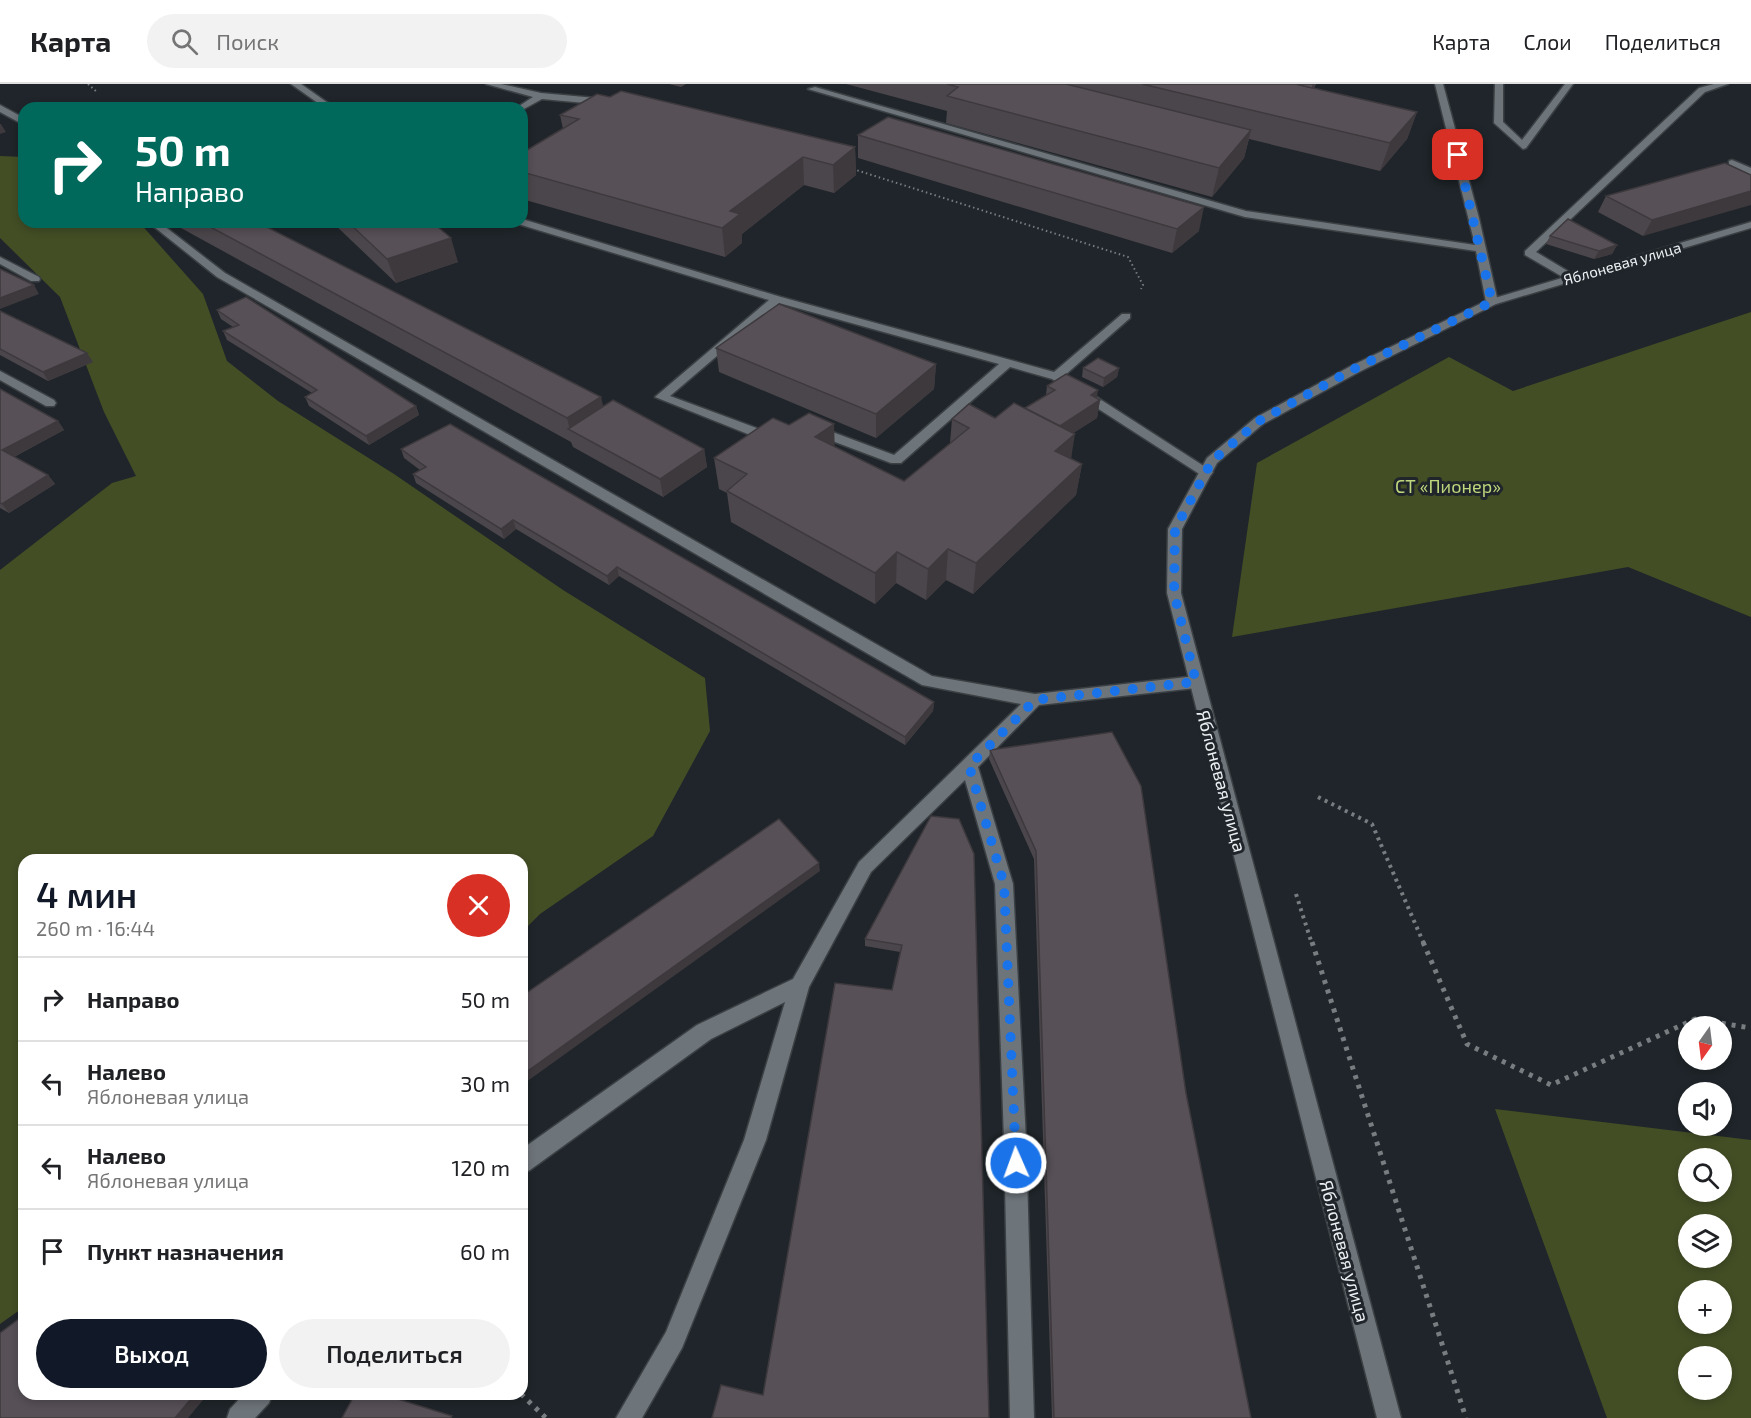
<!DOCTYPE html>
<html lang="ru">
<head>
<meta charset="utf-8">
<style>
  body { margin:0; font-family:"Exo 2",sans-serif; background:#f2f2f2; color:#202124; height:100vh; display:flex; flex-direction:column; font-size:22px; white-space:nowrap }
  * { box-sizing:border-box; margin:0 }
  p { font-size:20px; color:#757577 }
  .icon { flex:none; width:33px; height:33px; fill:none; stroke:currentColor; stroke-width:2; stroke-linecap:round; stroke-linejoin:round }
  .map { position:relative; flex:1; overflow:hidden }
  .panel { position:absolute; left:18px; top:770px; width:510px; height:546px; display:flex; flex-direction:column; background:#fff; border-radius:18px; box-shadow:0 3px 9px #0003 }
  .panel>* { flex:none }
  .top-card { position:absolute; left:18px; top:18px; width:510px; height:126px; border-radius:18px; box-shadow:0 3px 9px #0003; background:#00695c; color:#fff; overflow:hidden }
  .needle { width:39px; rotate:194deg }
  .controls { position:absolute; left:1678px; top:932px; display:grid; gap:12px }
  .controls a { display:grid; place-items:center; width:54px; height:54px; border-radius:50%; background:#fff; box-shadow:0 3px 9px #0003; font-size:30px }
  .pin { position:absolute; display:grid; place-items:center; width:51px; height:51px; color:#fff; margin:-26px; border-radius:12px; box-shadow:0 3px 9px #0006 }
  .me { position:absolute; width:66px; margin:-33px; rotate:358deg; stroke-linejoin:round; filter:drop-shadow(0 0 4px #0008) }
  .turn { display:flex; align-items:center; gap:21px; height:126px; padding:0 18px; font-size:27px }
  .turn .icon { width:78px; height:78px; stroke-width:2.5 }
  .turn b { display:block; font-size:42px; line-height:51px }
  .round { display:grid; place-items:center; flex:none; width:63px; height:63px; border-radius:32px; background:#f2f2f2 }
  .headline { display:flex; align-items:center; justify-content:space-between; height:102px; padding:0 18px }
  h1 { font-size:36px; font-weight:600; line-height:45px; color:#111827 }
  .primary-button { display:flex; gap:12px; margin-top:auto; padding:12px 18px }
  .primary-button a { flex:1; height:69px; border-radius:36px; background:#111827; color:#fff; font-size:24px; font-weight:600; line-height:69px; text-align:center }
  .primary-button a+a { background:#f2f2f2; color:#202124 }
  ul { padding:0; list-style:none }
  li { display:flex; align-items:center; gap:18px; height:84px; padding:0 18px; border-top:2px solid #e0e0e0 }
  li div { flex:1 }
  li b { display:block; font-size:22px }
  li em { font-style:normal }
  header { display:flex; align-items:center; gap:36px; box-sizing:border-box; height:84px; padding:0 30px; background:#fff; border-bottom:2px solid #e0e0e0 }
  header strong { font-size:28px }
  nav { display:flex; gap:33px; margin-inline-start:auto; font-size:21px }
  .search { width:420px; height:54px; background:#f2f2f2; display:flex; align-items:center; gap:15px; box-sizing:border-box; padding:0 21px; border-radius:33px; color:#757577; font-size:22px }
  .map>svg:first-child { display:block }
  .green { fill:#434e25; fill-rule:evenodd }
  .lines { fill:none; stroke-linecap:round; stroke-linejoin:round }
  .service-casing { stroke:#3b4044; stroke-width:3 }
  .tertiary-casing { stroke:#3b4044; stroke-width:3 }
  .path-far2 { stroke:#787d81; stroke-width:2; stroke-dasharray:1.5 3; stroke-linecap:butt }
  .path-far1 { stroke:#787d81; stroke-width:4; stroke-dasharray:3 4.5; stroke-linecap:butt }
  .path { stroke:#787d81; stroke-width:5; stroke-dasharray:4 6; stroke-linecap:butt }
  .service { fill:#6d747a; fill-rule:evenodd }
  .tertiary { fill:#6d747a; fill-rule:evenodd }
  .wall { fill:#4b464b }
  .shaded-wall { fill:#3d393d }
  .building { fill:#575157; stroke:#3d393d; stroke-width:1.5 }
  .route { stroke:#1a73e8; stroke-width:10; stroke-dasharray:0 18 }
  .labels { text-anchor:middle; dominant-baseline:central; stroke-width:6; stroke-linejoin:round; paint-order:stroke }
  .far-street-label { font-size:15px; fill:#ecf0f4; stroke:#1f252a }
  .park-label { font-size:18px; fill:#c0d87d; stroke:#1f252a }
  .street-label { font-size:18px; fill:#ecf0f4; stroke:#1f252a }
</style>
</head>
<body>
<header>
<strong>Карта</strong>
<div class="search"><svg class="icon" aria-label="search" viewBox="0 0 24 24"><circle cx="10" cy="10" r="6"/><path d="M15 15l6 6"/></svg>Поиск</div>
<nav><a>Карта</a><a>Слои</a><a>Поделиться</a></nav>
</header>
<div class="map">
<svg width="1751" height="1334" viewBox="0 0 1751 1334">
  <rect width="100%" height="100%" fill="#1f252a"/>
  <!-- green -->
  <g class="green">
    <polygon points="0,72 24,73 24,138 139,138 203,210 227,277 278,317 394,390 563,506 705,594 710,647 653,752 540,830 522,848 522,776 24,776 24,1223 0,1240 0,486 112,399 136,392 104,328 60,213 0,154"/>
    <polygon points="1751,228 1751,533 1628,483 1232,553 1257,379 1449,273 1513,307"/>
    <path d="M1495,1025L1751,1056V1334H1607ZM1689,1074H1722V1107H1689ZM1689,1140H1722V1173H1689ZM1689,1206H1722V1239H1689ZM1689,1272H1722V1305H1689Z"/>
  </g>
  <g class="lines">
    <defs>
      <g id="service">
        <polygon points="291,0 301,0 335,24 325,24"/>
        <polygon points="486,0 501,0 541,9 607,15 611,18 607,21 542,15 522,26 522,24 516,24 533,13"/>
        <polygon points="1435,0 1443,0 1479,134 1498,218 1496,220 1488,220 1486,218 1476,167 1245,133 808,5 815,3 1246,127 1475,161"/>
        <polygon points="1495,0 1503,0 1503,38 1522,56 1565,0 1573,0 1526,64 1523,65 1494,39"/>
        <polygon points="1714,0 1728,0 1705,8 1536,168 1576,192 1576,196 1568,196 1525,171 1525,167 1699,4"/>
        <polygon points="0,21 24,34 24,41 0,28"/>
        <polygon points="1732,76 1751,84 1751,91 1729,81 1729,77"/>
        <polygon points="522,135 781,213 1054,288 1122,230 1130,230 1130,234 1064,292 1213,388 1211,391 1201,391 1052,295 1010,283 901,379 891,379 811,349 809,346 811,343 819,343 894,371 999,280 779,219 670,312 778,352 779,355 778,358 768,358 655,313 769,216 518,140 517,138 522,138"/>
        <polygon points="148,138 159,138 225,189 932,592 1035,610 1196,592 1202,594 1204,598 1202,602 1196,604 1039,621 978,683 1013,800 1026,1056 1034,1334 1010,1334 1004,1056 995,800 965,696 871,788 809,903 766,1056 682,1264 642,1334 616,1334 666,1248 744,1056 785,918 711,955 530,1086 522,1089 522,1065 697,941 793,895 859,778 1021,620 922,601 217,193"/>
        <polygon points="0,173 39,193 40,195 39,197 31,197 0,180"/>
        <polygon points="0,287 54,316 56,319 54,322 46,322 0,296"/>
        <polygon points="244,1310 272,1310 269,1319 255,1334 227,1334 230,1325"/>
      </g>
      <polygon id="tertiary" points="1751,138 1751,144 1496,220 1359,288 1263,340 1217,379 1182,445 1181,509 1401,1334 1377,1334 1167,509 1168,445 1207,374 1255,334 1351,282 1488,216"/>
    </defs>
    <!-- service casing -->
    <use href="#service" class="service-casing"/>
    <!-- tertiary casing -->
    <use href="#tertiary" class="tertiary-casing"/>
    <!-- path-far2 -->
    <g class="path-far2">
      <polyline points="88,0 98,9"/>
      <polyline points="853,85 1128,173 1143,201 1141,205"/>
    </g>
    <!-- path-far1 -->
    <g class="path-far1">
      <polyline points="1318,713 1372,740 1424,860"/>
      <polyline points="1296,810 1312,860"/>
    </g>
    <!-- path -->
    <g class="path">
      <polyline points="1312,858 1466,1334"/>
      <polyline points="1423,858 1467,960 1551,1001 1695,935 1751,944"/>
      <polyline points="521,1310 546,1334"/>
    </g>
    <!-- service -->
    <use href="#service" class="service"/>
    <!-- tertiary -->
    <use href="#tertiary" class="tertiary"/>
  </g>
  <!-- wall -->
  <g class="wall">
    <polygon points="669,0 686,0 681,3"/>
    <polygon points="846,0 1316,0 1314,4 1417,28 1407,55 1380,87 1249,55 1244,74 1212,113 946,39 947,27"/>
    <polygon points="610,13 855,63 856,91 834,109 804,101 742,150 742,159 725,173 522,115 522,69 563,45 560,31"/>
    <polygon points="858,51 1199,147 1172,169 858,74"/>
    <polygon points="1751,91 1643,152 1598,128 1606,112"/>
    <polygon points="170,138 257,138 604,323 704,365 707,383 663,413 573,363 571,358"/>
    <polygon points="332,138 432,138 458,178 396,199"/>
    <polygon points="1550,152 1617,161 1612,170 1594,175 1546,160"/>
    <polygon points="217,226 416,322 419,331 369,361 309,322 305,313 312,309 227,256 223,247 233,243 221,235"/>
    <polygon points="0,227 93,278 48,297 0,271"/>
    <polygon points="716,264 936,280 934,305 876,354 719,288"/>
    <polygon points="1083,284 1119,284 1117,293 1103,303 1082,293"/>
    <polygon points="1047,302 1097,315 1100,316 1097,334 1073,349 1071,375 1082,380 1076,411 973,510 946,496 926,516 896,499 875,520 731,438 727,409 719,405 714,374 789,341 834,340 834,363 904,397 950,359 952,335 995,334 1025,324 1046,311"/>
    <polygon points="0,305 58,337 64,346 14,373 48,391 55,400 9,429 0,424"/>
    <polygon points="401,365 934,618 933,627 905,661 619,492 609,501 516,445 504,455 416,399 413,390 420,386 404,374"/>
    <polygon points="990,666 1186,1009 1251,1334 1052,1334 1034,775 989,675"/>
    <polygon points="931,732 989,1334 763,1311 892,906 900,868 865,862 865,855"/>
  </g>
  <!-- shaded-wall -->
  <g class="shaded-wall">
    <polygon points="1417,28 1407,55 1380,87 1390,59"/>
    <polygon points="0,40 1,40 6,48 0,50"/>
    <polygon points="1251,46 1244,74 1212,113 1219,84"/>
    <polygon points="855,63 856,91 834,109 833,81"/>
    <polygon points="803,73 804,101 742,150 742,159 725,173 722,144 730,127"/>
    <polygon points="1751,107 1751,121 1643,152 1652,136"/>
    <polygon points="1204,123 1199,147 1172,169 1177,145"/>
    <polygon points="451,154 458,178 396,199 387,175"/>
    <polygon points="1617,161 1612,170 1594,175 1599,167"/>
    <polygon points="34,201 39,210 0,225 0,214"/>
    <polygon points="87,269 93,278 48,297 43,288"/>
    <polygon points="936,280 934,305 876,354 876,330"/>
    <polygon points="1119,284 1117,293 1103,303 1104,294"/>
    <polygon points="1098,306 1096,319 1100,316 1097,334 1044,368 1047,351 1091,311"/>
    <polygon points="601,313 607,338 570,346 567,334"/>
    <polygon points="416,322 419,331 369,361 366,352"/>
    <polygon points="58,337 64,346 9,375 2,366"/>
    <polygon points="834,340 835,371 815,353"/>
    <polygon points="1075,350 1070,381 1055,367"/>
    <polygon points="704,365 707,383 663,413 660,395"/>
    <polygon points="1082,380 1076,411 973,510 976,479"/>
    <polygon points="48,391 55,400 9,429 2,420"/>
    <polygon points="513,436 516,445 504,455 501,445"/>
    <polygon points="948,465 946,496 926,516 928,485"/>
    <polygon points="897,468 896,499 875,520 875,489"/>
    <polygon points="617,483 619,492 609,501 607,492"/>
    <polygon points="934,618 933,627 905,661 905,653"/>
    <polygon points="819,779 820,787 522,1001 522,991"/>
    <polygon points="195,1310 208,1310 188,1334 175,1334"/>
  </g>
  <!-- building -->
  <g class="building">
    <polygon points="947,0 1066,0 1251,46 1219,84 947,12 958,3"/>
    <polygon points="1142,0 1296,0 1417,28 1390,59"/>
    <polygon points="1296,0 1314,0 1312,4"/>
    <polygon points="621,7 855,63 833,81 803,73 730,127 740,130 722,144 522,88 522,69 579,35 560,31 597,10 610,13"/>
    <polygon points="888,33 1204,123 1177,145 858,51"/>
    <polygon points="1725,79 1751,91 1751,107 1652,136 1606,112"/>
    <polygon points="1568,135 1617,161 1599,167 1550,152"/>
    <polygon points="201,138 257,138 601,313 567,334"/>
    <polygon points="348,138 432,138 451,154 387,175"/>
    <polygon points="0,185 34,201 0,214"/>
    <polygon points="246,213 416,322 366,352 305,313 317,306 223,247 239,241 217,226"/>
    <polygon points="779,220 936,280 876,330 716,264"/>
    <polygon points="0,227 87,269 43,288 0,265"/>
    <polygon points="1098,274 1119,284 1104,294 1083,284"/>
    <polygon points="1066,290 1098,306 1091,311 1100,316 1060,342 1025,324 1055,306 1047,302"/>
    <polygon points="0,305 58,337 2,366 48,391 2,420 0,419"/>
    <polygon points="613,316 704,365 660,395 568,345"/>
    <polygon points="1014,319 1075,350 1055,367 1082,380 976,479 948,465 928,485 897,468 875,489 727,407 747,390 714,374 773,334 789,341 809,329 834,340 815,353 904,397 969,344 952,335 969,320 995,334"/>
    <polygon points="450,340 934,618 905,653 617,483 607,492 513,436 501,445 413,390 426,383 401,365"/>
    <polygon points="1112,648 1141,702 1186,1009 1251,1334 1054,1334 1036,767 990,666"/>
    <polygon points="931,732 959,735 974,770 989,1334 712,1334 721,1301 763,1311 835,899 892,906 902,861 865,855"/>
    <polygon points="779,735 819,779 522,991 522,912"/>
    <polygon points="24,1231 24,1310 195,1310 175,1334 0,1334 0,1249"/>
    <polygon points="355,1310 382,1310 452,1332 451,1334 342,1334"/>
  </g>
  <g class="lines">
    <!-- route -->
    <polyline class="route" points="1016,1079 1004,800 969,682 1035,616 1196,598 1174,509 1175,445 1212,377 1259,337 1354,285 1492,218 1458,71"/>
  </g>
  <g class="labels">
    <!-- far-street labels -->
    <g class="far-street-label">
      <text transform="translate(1622 179) rotate(-16)">Яблоневая улица</text>
    </g>
    <!-- park labels -->
    <g class="park-label">
      <text x="1448" y="402">СТ «Пионер»</text>
    </g>
    <!-- street labels -->
    <g class="street-label">
      <text transform="translate(1222 697) rotate(75)">Яблоневая улица</text>
      <text transform="translate(1345 1167) rotate(75)">Яблоневая улица</text>
    </g>
  </g>
</svg>
<div class="controls">
<a><svg class="needle" viewBox="-14 -14 28 28"><path d="M0-13l5 13h-10z" fill="#e53935"/><path d="M0 13l5-13h-10z" fill="#757577"/></svg></a>
<a><svg class="icon" aria-label="sound" viewBox="0 0 24 24"><path d="M4 9h4l5-4v14l-5-4H4zM17 9q2 3 0 6"/></svg></a>
<a><svg class="icon" aria-label="search" viewBox="0 0 24 24"><circle cx="10" cy="10" r="6"/><path d="M15 15l6 6"/></svg></a>
<a><svg class="icon" aria-label="layers" viewBox="0 0 24 24"><path d="M12 4l9 5-9 5-9-5zM3 14l9 5 9-5"/></svg></a>
<a>+</a>
<a>−</a>
</div>
<div class="pin" style="left:1458px;top:71px;background:#d93025"><svg class="icon" aria-label="arrive" viewBox="0 0 24 24"><path d="M6 21V4h12l-3 4 3 4H6"/></svg></div>
<svg class="me" style="left:1016px;top:1079px" viewBox="-20 -20 40 40"><circle r="17" fill="#1a73e8" stroke="#fff" stroke-width="3"/><path d="M0-11L8 9 0 5-8 9z" fill="#fff"/></svg>
<div class="top-card">
<div class="turn"><svg class="icon" aria-label="right" viewBox="0 0 24 24"><path d="M7 20v-9h11M14 6l5 5-5 5"/></svg><div><b>50 m</b>Направо</div></div>
</div>
<section class="panel">
<div class="headline"><div><h1>4 мин</h1><p>260 m · 16:44</p></div><a class="round" style="background:#d93025;color:#fff"><svg class="icon" aria-label="close" viewBox="0 0 24 24"><path d="M6 6l12 12M18 6L6 18"/></svg></a></div>
<ul>
<li><svg class="icon" aria-label="right" viewBox="0 0 24 24"><path d="M7 20v-9h11M14 6l5 5-5 5"/></svg><div><b>Направо</b></div><em>50 m</em></li>
<li><svg class="icon" aria-label="left" viewBox="0 0 24 24"><path d="M17 20v-9H6M10 6l-5 5 5 5"/></svg><div><b>Налево</b><p>Яблоневая улица</p></div><em>30 m</em></li>
<li><svg class="icon" aria-label="left" viewBox="0 0 24 24"><path d="M17 20v-9H6M10 6l-5 5 5 5"/></svg><div><b>Налево</b><p>Яблоневая улица</p></div><em>120 m</em></li>
<li><svg class="icon" aria-label="arrive" viewBox="0 0 24 24"><path d="M6 21V4h12l-3 4 3 4H6"/></svg><div><b>Пункт назначения</b></div><em>60 m</em></li>
</ul>
<div class="primary-button"><a>Выход</a><a>Поделиться</a></div>
</section>
</div>
</body>
</html>
